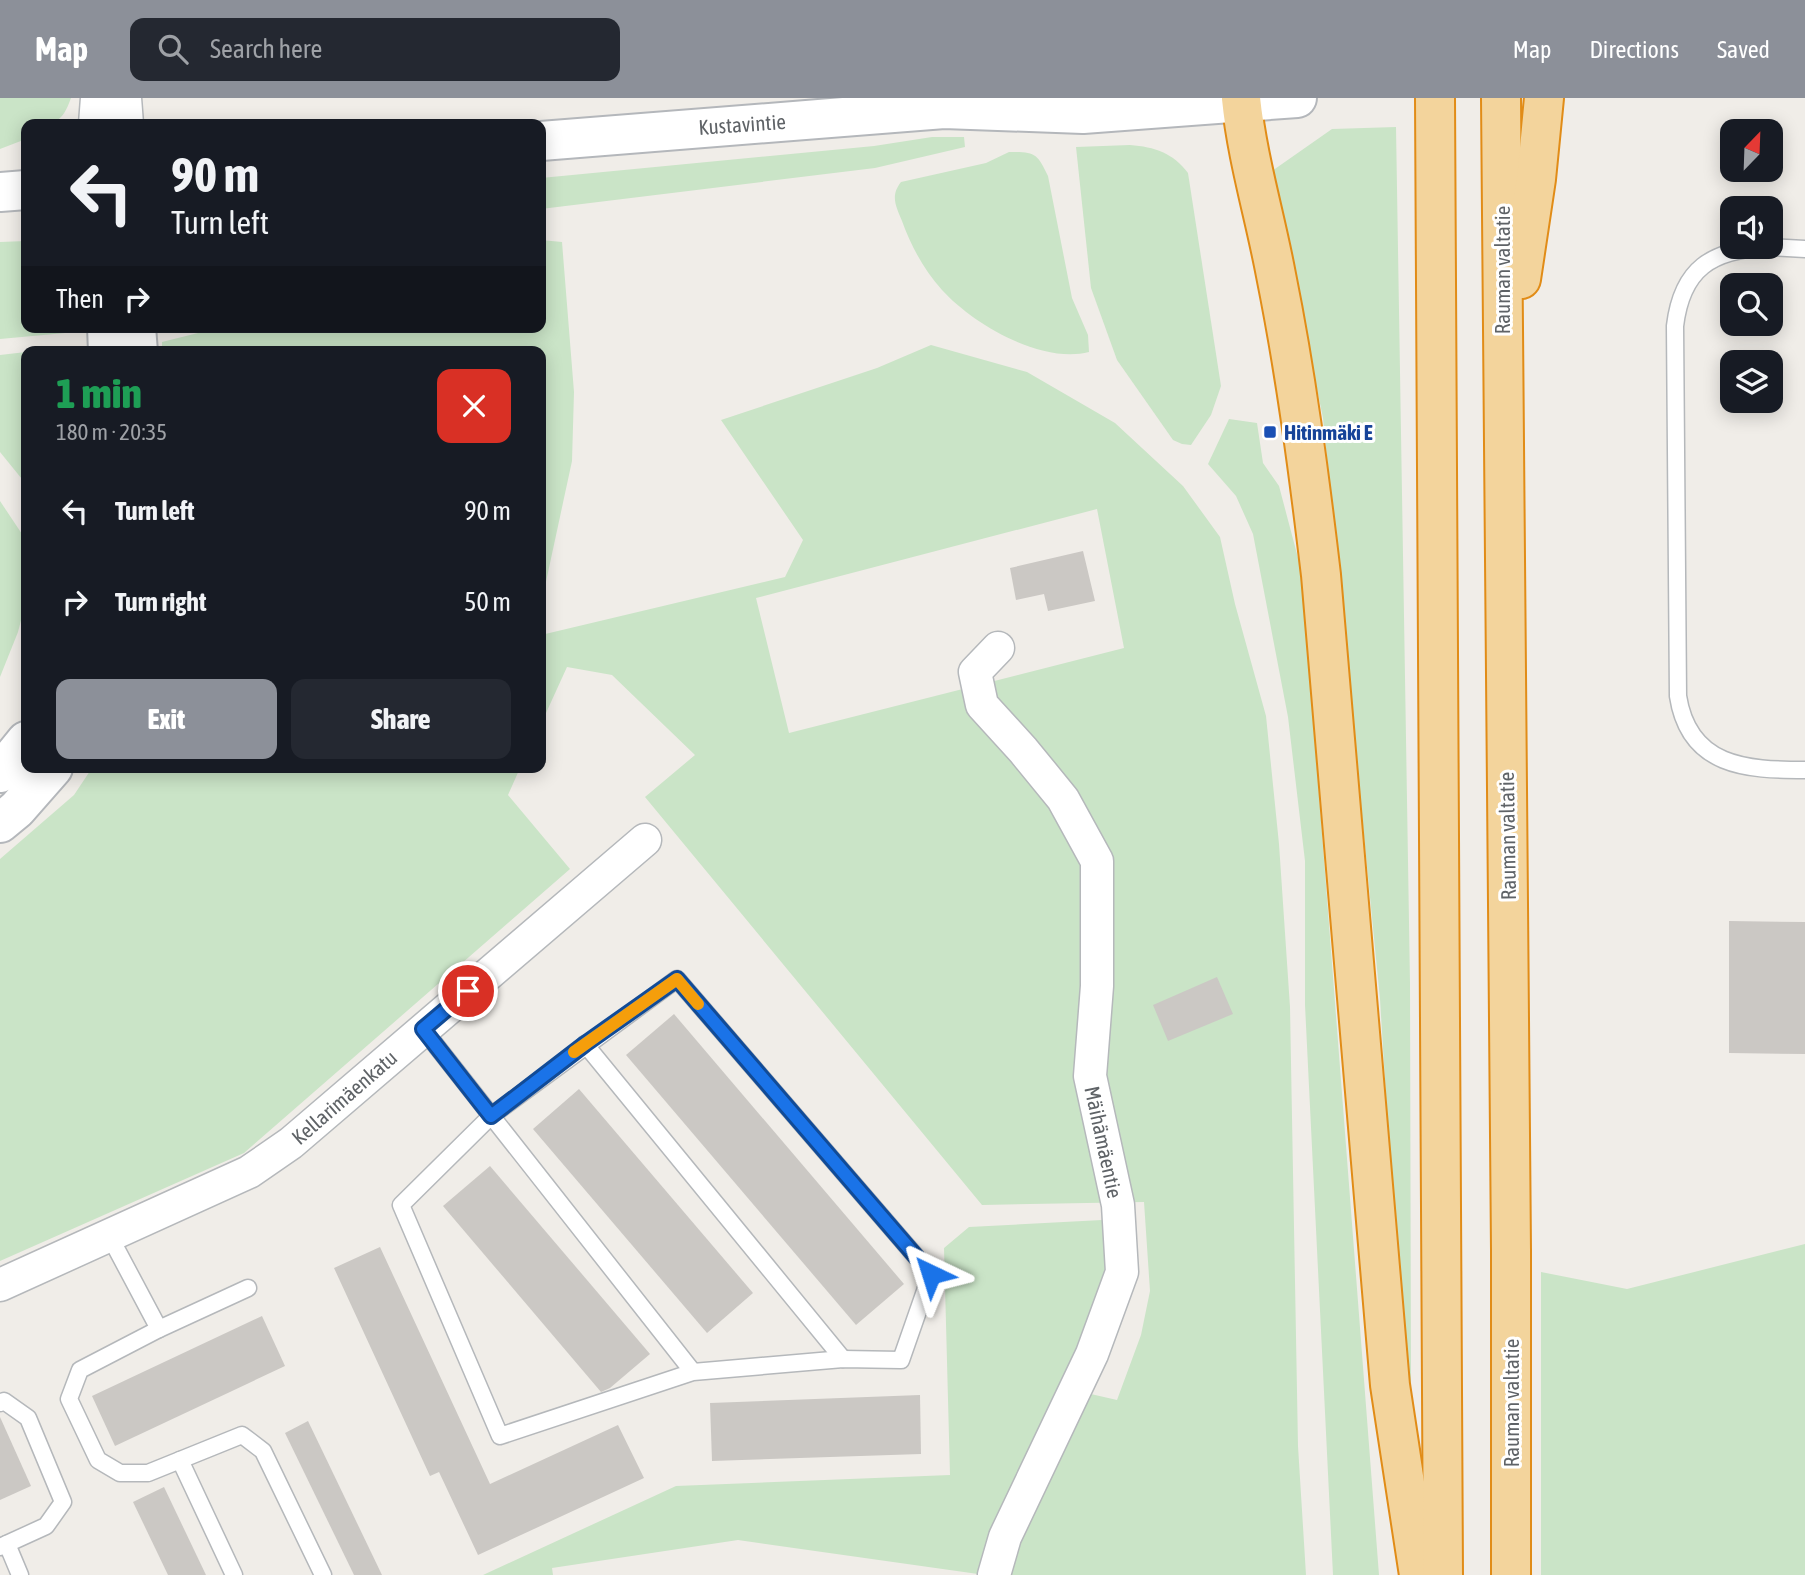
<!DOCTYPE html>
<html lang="en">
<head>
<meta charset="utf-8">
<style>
  body { margin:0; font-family:"Asap Condensed",sans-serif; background:#242831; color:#f1f3f6; height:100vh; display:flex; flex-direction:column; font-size:26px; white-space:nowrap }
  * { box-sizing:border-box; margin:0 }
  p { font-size:23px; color:#9ea1a6 }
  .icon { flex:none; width:38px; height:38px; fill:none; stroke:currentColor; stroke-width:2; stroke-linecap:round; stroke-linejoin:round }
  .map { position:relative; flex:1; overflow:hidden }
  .panel { position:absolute; left:21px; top:248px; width:525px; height:427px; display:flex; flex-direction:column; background:#171b24; border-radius:14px; box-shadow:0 4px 18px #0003 }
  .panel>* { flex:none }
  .banner { position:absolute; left:21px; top:21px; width:525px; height:214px; border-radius:14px; box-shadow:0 4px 18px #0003; background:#171b24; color:#f1f3f6; overflow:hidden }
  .needle { width:46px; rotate:23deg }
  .fabs { position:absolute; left:1720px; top:21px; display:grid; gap:14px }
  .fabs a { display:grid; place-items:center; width:63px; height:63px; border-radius:14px; background:#171b24; box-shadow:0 4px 18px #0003; font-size:35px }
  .pin { position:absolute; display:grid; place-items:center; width:60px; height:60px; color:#fff; margin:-30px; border:4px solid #fff; border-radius:50%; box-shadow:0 2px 7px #0007 }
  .me { position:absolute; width:77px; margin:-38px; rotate:319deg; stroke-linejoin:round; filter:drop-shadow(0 0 5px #0008) }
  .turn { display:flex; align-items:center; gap:24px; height:147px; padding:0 35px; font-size:32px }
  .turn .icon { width:91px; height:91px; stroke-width:2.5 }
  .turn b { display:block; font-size:49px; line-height:60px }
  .then { display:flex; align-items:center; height:66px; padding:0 35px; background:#0003; gap:14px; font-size:26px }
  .round { display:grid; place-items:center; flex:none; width:74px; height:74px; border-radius:14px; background:#242831 }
  .overview { display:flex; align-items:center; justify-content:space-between; height:119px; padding:0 35px }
  h1 { font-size:42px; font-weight:800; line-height:52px; color:#1e9e55 }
  .button { display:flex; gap:14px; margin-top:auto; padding:14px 35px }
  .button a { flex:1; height:80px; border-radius:14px; background:#8c9099; color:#fff; font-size:28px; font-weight:800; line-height:80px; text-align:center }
  .button a+a { background:#242831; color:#f1f3f6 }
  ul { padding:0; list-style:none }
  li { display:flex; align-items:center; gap:21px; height:91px; padding:0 35px }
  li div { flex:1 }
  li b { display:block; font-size:26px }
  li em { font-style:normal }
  header { display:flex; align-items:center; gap:42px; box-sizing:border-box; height:98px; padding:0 35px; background:#8c9099; color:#fff }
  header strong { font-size:33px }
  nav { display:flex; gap:38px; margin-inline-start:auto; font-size:24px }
  .search { width:490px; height:63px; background:#242831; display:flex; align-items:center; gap:18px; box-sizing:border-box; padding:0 24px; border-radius:14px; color:#9ea1a6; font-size:26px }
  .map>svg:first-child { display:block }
  .green { fill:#cae4c7; fill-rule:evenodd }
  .building { fill:#cbc8c4 }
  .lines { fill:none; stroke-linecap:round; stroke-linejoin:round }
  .lane-casing { stroke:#b5b8bb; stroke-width:19 }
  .street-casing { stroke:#b5b8bb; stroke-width:35 }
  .secondary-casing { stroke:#b4b7bb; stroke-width:42 }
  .highway-casing { stroke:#e18c17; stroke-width:42 }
  .lane { stroke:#fff; stroke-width:16 }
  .street { stroke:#fff; stroke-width:32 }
  .secondary { stroke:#fff; stroke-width:38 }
  .highway { stroke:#f3d49c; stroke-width:38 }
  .route-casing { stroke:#114b97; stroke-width:18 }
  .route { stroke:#1a73e8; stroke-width:12 }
  .slow { stroke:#f59e0b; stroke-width:12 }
  .transit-dot { fill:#1a4fb4; stroke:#fff; stroke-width:2.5 }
  .labels { text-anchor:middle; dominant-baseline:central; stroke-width:6; stroke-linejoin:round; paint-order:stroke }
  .street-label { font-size:21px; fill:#5f6367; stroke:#fff }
  .transit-label { font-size:21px; font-weight:bold; fill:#164399; stroke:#fff; text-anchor:start }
</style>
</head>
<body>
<header>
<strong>Map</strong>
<div class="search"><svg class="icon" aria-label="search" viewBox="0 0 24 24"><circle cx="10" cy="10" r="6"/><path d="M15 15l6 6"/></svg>Search here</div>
<nav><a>Map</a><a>Directions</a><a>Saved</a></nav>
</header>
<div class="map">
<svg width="1805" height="1477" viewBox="0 0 1805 1477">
  <rect width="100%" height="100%" fill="#f0ede8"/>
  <!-- green -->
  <g class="green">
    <path d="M0,0H71C61,28 53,26 26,26V41L0,51Z"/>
    <polygon points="1396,29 1410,885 1411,1292 1404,1293 1380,901 1323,320 1272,73 1332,31"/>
    <polygon points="932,39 964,39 965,49 875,70 541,111 541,80 874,48"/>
    <path d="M1130,47C1155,49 1173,55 1188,75L1221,288L1211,317L1191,347L1182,346L1173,342L1117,262L1091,190L1076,49Z"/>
    <path d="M1009,54C1035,54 1037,55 1048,78L1072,200L1088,237L1089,254C1042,266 974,227 942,192C924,172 911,148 902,123C896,108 890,98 901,84L986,65Z"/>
    <polygon points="541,142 562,144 574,294 572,363 541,507 541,254 162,254 162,244 222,229 541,229"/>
    <polygon points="26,143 26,229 87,229 87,233 0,241 0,144"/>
    <path d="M931,247L1027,274L1115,325L1183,388L1220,439L1235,506L1266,618L1279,746L1290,909L1298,1348L1306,1477H1005L1082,1294L1117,1302L1141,1237L1150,1193L1144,1104L982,1107L645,699L695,657L612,577L567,569L541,626V537L785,479L803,442L721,322L877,270ZM1097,411L1124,550L789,635L756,500Z"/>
    <polygon points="26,254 26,386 0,354 0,257"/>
    <polygon points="1229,321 1257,325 1263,365 1279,388 1302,475 1379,1477 1333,1477 1305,907 1305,763 1288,619 1253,436 1236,398 1208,366"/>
    <polygon points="0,403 22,436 26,458 26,503 18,534 0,579"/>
    <polygon points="92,670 520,670 508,697 570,771 244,1055 0,1163 0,761 74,697"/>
    <polygon points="1102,1122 1112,1174 978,1476 738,1442 552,1470 553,1477 483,1477 676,1388 950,1377 944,1150 969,1129"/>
    <polygon points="1805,1146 1805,1477 1541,1477 1541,1174 1627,1191"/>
  </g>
  <!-- building -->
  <g class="building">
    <polygon points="1083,453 1095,503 1048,513 1044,496 1016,502 1010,470"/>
    <polygon points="1729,823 1805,824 1805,956 1729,955"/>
    <polygon points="1217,879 1233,916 1168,943 1153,907"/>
    <polygon points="674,916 904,1186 856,1227 626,957"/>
    <polygon points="579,991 753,1195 707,1235 533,1031"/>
    <polygon points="490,1068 650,1256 610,1290 601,1294 443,1108"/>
    <polygon points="380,1149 490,1386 618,1327 644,1380 478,1457 439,1374 430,1378 334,1170"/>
    <polygon points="262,1218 285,1268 115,1348 92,1298"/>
    <polygon points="920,1297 921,1356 712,1363 710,1305"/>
    <polygon points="0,1319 31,1388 0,1402"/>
    <polygon points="308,1323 382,1477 354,1477 285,1335"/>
    <polygon points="164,1389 206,1477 168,1477 133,1404"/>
  </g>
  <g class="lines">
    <defs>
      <g id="lane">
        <path d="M1767,149C1712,152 1682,170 1675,228L1678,598C1689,669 1746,672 1805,672"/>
        <polyline points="1771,149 1805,151"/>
        <path d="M423,931C514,1045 603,1160 693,1274L843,1261L901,1262L931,1176L677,881L491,1018L401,1107L500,1338L693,1274"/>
        <polyline points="585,946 843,1261"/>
        <polyline points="109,1137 159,1231 248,1190"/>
        <polyline points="159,1231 80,1272 69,1301 98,1362 120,1375 148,1375 242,1337 263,1353 323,1477"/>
        <polyline points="0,1305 4,1303 28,1320 63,1404 46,1428 0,1449"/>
        <polyline points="180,1362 234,1477"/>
        <polyline points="7,1446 20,1477"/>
      </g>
      <g id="street">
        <polyline points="125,0 127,26"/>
        <polyline points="95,26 97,0"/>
        <polyline points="0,1187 249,1074 291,1045 645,742"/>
        <polyline points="994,1477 1005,1439 1092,1256 1122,1174 1118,1107 1090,978 1097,888 1097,763 1063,701 1023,652 982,607 975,574 998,550"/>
      </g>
      <g id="secondary">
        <polyline points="541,43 944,11 1083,16 1297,0"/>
        <polyline points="0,94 26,92"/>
        <polyline points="107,229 108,254"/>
        <polyline points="136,229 138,254"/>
        <polyline points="0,675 26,643"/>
        <polyline points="0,725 17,711 53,670"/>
      </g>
      <g id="highway">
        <path d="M1241,0C1247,60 1265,118 1276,177C1296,276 1309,376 1321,477L1390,1287L1419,1477"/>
        <polyline points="1435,0 1443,1477"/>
        <polyline points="1501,0 1511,1152 1511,1477"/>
        <polyline points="1521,181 1536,81 1544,0"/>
      </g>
    </defs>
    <!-- lane casing -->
    <use href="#lane" class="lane-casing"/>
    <!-- street casing -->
    <use href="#street" class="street-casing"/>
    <!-- secondary casing -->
    <use href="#secondary" class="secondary-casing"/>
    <!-- highway casing -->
    <use href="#highway" class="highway-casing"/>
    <!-- lane -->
    <use href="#lane" class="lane"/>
    <!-- street -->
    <use href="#street" class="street"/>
    <!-- secondary -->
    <use href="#secondary" class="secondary"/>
    <!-- highway -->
    <use href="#highway" class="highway"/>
  </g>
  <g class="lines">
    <defs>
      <polyline id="route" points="468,893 423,931 491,1018 585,946 677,881 931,1176"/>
    </defs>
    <!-- route casing -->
    <use href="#route" class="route-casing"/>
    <!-- route -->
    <use href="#route" class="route"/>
    <!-- slow -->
    <polyline class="slow" points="574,954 677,881 698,906"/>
  </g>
  <!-- markers -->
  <rect class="transit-dot" x="1263" y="327" width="14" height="14" rx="3.5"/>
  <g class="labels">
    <!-- street labels -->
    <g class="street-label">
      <text transform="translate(742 26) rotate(-4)">Kustavintie</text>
      <text transform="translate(1502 172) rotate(-90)">Rauman valtatie</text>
      <text transform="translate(1507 738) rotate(-91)">Rauman valtatie</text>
      <text transform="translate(344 999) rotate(-41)">Kellarimäenkatu</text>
      <text transform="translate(1104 1044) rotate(78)">Mäihämäentie</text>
      <text transform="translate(1511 1305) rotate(-90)">Rauman valtatie</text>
    </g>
    <!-- transit labels -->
    <g class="transit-label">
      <text x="1284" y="334">Hitinmäki E</text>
    </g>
  </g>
</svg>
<div class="fabs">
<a><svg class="needle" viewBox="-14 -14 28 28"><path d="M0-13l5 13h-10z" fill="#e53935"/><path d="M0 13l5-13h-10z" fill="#9ea1a6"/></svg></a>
<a><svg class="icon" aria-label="sound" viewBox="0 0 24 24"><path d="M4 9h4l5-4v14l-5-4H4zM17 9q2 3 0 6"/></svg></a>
<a><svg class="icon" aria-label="search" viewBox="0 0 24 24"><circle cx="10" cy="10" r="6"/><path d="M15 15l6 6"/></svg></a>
<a><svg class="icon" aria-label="layers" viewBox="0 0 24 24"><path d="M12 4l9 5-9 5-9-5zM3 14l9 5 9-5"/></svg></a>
</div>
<div class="pin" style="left:468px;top:893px;background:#d93025"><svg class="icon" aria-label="arrive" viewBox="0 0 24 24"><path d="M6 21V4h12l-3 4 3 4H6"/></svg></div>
<svg class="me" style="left:931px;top:1176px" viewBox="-20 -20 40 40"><path d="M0-17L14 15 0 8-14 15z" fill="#1a73e8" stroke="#fff" stroke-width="4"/></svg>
<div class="banner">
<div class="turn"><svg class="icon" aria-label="left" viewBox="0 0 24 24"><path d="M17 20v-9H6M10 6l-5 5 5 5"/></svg><div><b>90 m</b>Turn left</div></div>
<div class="then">Then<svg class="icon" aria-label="right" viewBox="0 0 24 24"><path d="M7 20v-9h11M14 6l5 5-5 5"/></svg></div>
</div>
<section class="panel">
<div class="overview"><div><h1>1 min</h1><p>180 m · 20:35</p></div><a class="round" style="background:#d93025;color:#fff"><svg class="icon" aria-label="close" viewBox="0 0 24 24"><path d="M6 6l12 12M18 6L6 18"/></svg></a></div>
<ul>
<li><svg class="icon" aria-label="left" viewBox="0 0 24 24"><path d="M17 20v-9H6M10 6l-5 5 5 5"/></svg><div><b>Turn left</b></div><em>90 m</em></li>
<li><svg class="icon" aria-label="right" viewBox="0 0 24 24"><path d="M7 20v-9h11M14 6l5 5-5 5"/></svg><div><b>Turn right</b></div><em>50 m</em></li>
</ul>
<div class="button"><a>Exit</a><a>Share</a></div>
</section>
</div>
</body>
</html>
